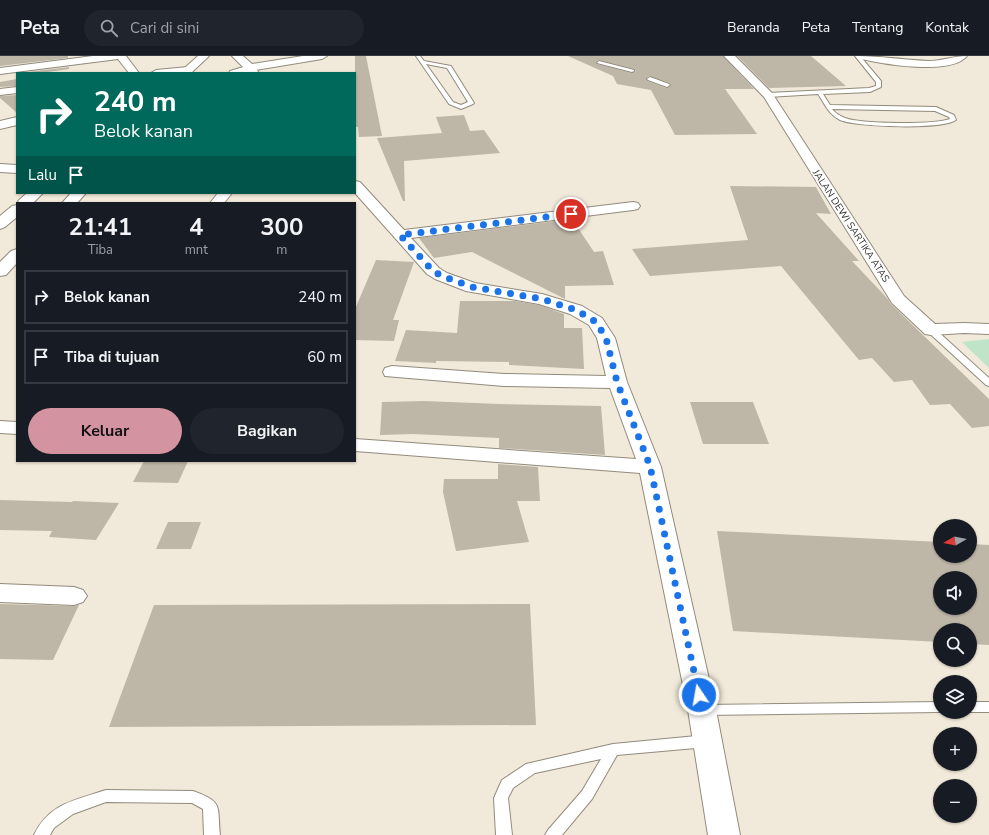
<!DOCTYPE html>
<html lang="id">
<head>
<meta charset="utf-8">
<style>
  body { margin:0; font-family:"Nunito Sans",sans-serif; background:#20242c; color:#f1f3f6; height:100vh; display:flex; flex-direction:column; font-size:15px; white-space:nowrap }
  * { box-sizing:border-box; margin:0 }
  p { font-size:13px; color:#9ea1a6 }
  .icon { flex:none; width:22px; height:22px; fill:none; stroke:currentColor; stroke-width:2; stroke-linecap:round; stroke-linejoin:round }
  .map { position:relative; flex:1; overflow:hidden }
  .sheet { position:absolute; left:16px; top:146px; width:340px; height:260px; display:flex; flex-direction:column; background:#171b24; border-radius:0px; box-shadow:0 1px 3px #0004 }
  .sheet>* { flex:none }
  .guide { position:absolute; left:16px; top:16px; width:340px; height:122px; border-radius:0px; box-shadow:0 1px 3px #0004; background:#00695c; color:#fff; overflow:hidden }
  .needle { width:26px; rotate:261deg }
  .tools { position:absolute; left:933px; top:463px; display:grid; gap:8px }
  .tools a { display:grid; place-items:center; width:44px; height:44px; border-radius:50%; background:#171b24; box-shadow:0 1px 3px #0004; font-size:20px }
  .pin { position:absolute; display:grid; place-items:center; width:34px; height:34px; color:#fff; margin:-17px; border:2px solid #fff; border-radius:50%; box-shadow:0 1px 4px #0007 }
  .me { position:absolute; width:44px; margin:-22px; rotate:348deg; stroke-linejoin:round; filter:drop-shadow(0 0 3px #0008) }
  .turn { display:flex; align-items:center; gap:14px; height:84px; padding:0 12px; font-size:18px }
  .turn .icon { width:52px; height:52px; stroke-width:2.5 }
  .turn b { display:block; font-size:28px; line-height:34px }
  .then { display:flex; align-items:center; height:38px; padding:0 12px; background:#0003; gap:8px; font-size:15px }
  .eta { display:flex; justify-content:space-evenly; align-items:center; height:68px; text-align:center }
  .eta b { font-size:24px; font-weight:700; line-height:28px }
  .primary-button { display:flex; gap:8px; margin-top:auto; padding:8px 12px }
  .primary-button a { flex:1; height:46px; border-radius:24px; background:#d493a0; color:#111; font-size:16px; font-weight:700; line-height:46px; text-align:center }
  .primary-button a+a { background:#20242c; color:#f1f3f6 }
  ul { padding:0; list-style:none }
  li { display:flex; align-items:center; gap:12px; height:54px; margin:0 8px 6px; padding:0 4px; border:2px solid #363941; border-radius:0px }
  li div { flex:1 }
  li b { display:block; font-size:15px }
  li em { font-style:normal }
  header { display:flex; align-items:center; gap:24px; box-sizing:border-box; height:56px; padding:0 20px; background:#171b24; border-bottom:1px solid #363941 }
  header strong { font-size:19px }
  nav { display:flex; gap:22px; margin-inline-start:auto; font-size:14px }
  .search { width:280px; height:36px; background:#20242c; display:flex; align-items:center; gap:10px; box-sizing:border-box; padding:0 14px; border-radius:22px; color:#9ea1a6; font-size:15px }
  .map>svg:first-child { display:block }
  .green { fill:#bfe4c7 }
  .building { fill:#beb6a7; fill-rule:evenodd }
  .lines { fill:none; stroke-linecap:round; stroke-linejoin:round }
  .service-casing { stroke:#928b7c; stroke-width:2 }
  .minor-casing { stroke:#928b7c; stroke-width:2 }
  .tertiary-casing { stroke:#928b7c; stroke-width:2 }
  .secondary-casing { stroke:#928b7c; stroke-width:2 }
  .primary-casing { stroke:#928b7c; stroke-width:2 }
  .service { fill:#fff; fill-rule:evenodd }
  .minor { fill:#fff; fill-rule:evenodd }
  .tertiary { fill:#fff; fill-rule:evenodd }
  .secondary { fill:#fff; fill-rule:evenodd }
  .primary { fill:#fff; fill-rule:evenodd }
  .route { stroke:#1a73e8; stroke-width:7; stroke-dasharray:0 12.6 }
  .labels { text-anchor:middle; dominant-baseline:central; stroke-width:3.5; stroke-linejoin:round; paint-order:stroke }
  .far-street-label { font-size:10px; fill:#33302a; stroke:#fff }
</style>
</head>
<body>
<header>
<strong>Peta</strong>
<div class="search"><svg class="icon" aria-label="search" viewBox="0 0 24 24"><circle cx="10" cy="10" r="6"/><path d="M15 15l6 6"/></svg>Cari di sini</div>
<nav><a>Beranda</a><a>Peta</a><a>Tentang</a><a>Kontak</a></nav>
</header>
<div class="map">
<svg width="989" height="779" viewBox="0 0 989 779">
  <rect width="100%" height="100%" fill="#f1e9d9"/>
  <!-- green -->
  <polygon class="green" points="989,283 989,312 962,286"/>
  <!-- building -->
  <g class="building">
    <polygon points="0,0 68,0 68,2 0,10"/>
    <polygon points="355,0 366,0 382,80 359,81 358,71 355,71"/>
    <path d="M568,0H723L754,33H725L757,78L675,79L651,34L617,28L613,20ZM598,4L634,13L636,15L632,17L597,8L596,7ZM649,20L670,27L671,29L666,32L647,25L646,23Z"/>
    <polygon points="737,0 811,0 846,30 769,32"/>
    <polygon points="69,11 69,13 41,17 20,17"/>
    <polygon points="17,23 17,30 0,31 0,26"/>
    <polygon points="17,39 17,57 0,42 0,40"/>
    <polygon points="464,59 470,75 484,74 500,97 404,105 405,145 403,145 377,82 442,77 436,61"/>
    <polygon points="730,130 816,131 831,158 816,157 859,205 852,205 887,242 891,248 989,343 989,370 972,372 950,348 930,349 912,324 894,326 872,302 859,304 781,210 650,220 632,193 748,184"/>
    <polygon points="572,163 594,196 603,195 614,229 565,230 565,243 472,196 434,202 419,182"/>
    <polygon points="376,204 414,206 393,264 399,264 394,285 355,284 355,253"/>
    <polygon points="460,245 515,245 539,249 564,258 564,272 582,272 584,313 509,309 509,306 436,305 436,307 395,305 406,274 457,277"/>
    <polygon points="424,345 500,348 601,350 605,399 499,392 499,382 413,378 380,379 382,346"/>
    <polygon points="690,346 753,346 769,388 703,388"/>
    <polygon points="144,405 188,405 178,427 133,426"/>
    <polygon points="498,408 538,411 540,445 517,445 529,486 456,495 443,436 444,423 498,423"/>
    <polygon points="0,444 72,446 73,445 119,447 96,484 49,481 52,475 0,474"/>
    <polygon points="168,466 201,466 191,493 156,493"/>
    <path d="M717,475L940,486V500H970V488L989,489V589L970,588V574H940V586L733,575ZM940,522H970V552H940Z"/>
    <polygon points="0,548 74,550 79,549 53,604 0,603"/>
    <polygon points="530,548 536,669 109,671 154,549"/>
  </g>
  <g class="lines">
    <defs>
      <g id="service">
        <path d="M416,0H420L424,5L451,10L474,47L473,48L461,53L449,48ZM426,8L447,12L468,46L461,49L453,46Z"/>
        <path d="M855,0H860L881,25V31L870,36L823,38L830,49L936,51L954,59L956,64C942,74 856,71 840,64C828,58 825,48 818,38L768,41L765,39L768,37L869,32L876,30V26ZM832,53L935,55L949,61L950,63C933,69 861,68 845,62C840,60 835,57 832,53Z"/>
        <polygon points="599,5 634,14 634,15 632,16 597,7"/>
        <polygon points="650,21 669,28 670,29 667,31 648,24 647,23"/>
        <polygon points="931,271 934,272 989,322 989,330 986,329 928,276 927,274 928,272"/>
        <polygon points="940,646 940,656 702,659 697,658 695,654 697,650 702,649"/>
        <polygon points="970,646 989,646 989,656 969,656"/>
        <polygon points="707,679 712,681 714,685 712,689 707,691 617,699 592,743 562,779 545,779 548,774 582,735 601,703 535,717 513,732 508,742 512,779 496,779 494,742 502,724 526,708 613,688"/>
        <path d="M106,734L193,735C224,746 217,750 220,779H204L203,753L192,747L106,746L73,758L54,772L50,779H34C49,747 76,744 106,734Z"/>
      </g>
      <g id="minor">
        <polygon points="93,0 126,0 139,17 129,17 118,3 0,18 0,12"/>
        <polygon points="724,0 735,0 772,37 904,240 935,268 964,267 989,268 989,278 964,277 931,279 925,278 892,247 764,41"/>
        <polygon points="250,9 254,10 259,17 249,17 245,12"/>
        <polygon points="188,11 192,12 193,14 192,16 151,17 156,14"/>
        <polygon points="17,31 17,37 0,39 0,33"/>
        <polygon points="0,108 17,109 17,117 0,116"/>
        <polygon points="355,125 360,126 404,174 633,146 638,147 640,150 638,153 633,154 411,182 439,212 447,217 475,227 542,238 582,250 602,262 615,282 627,326 661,411 716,654 740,779 708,779 688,654 640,417 355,395 355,383 636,403 610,332 504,330 385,320 383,316 385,312 392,310 504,318 606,320 597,282 589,269 570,258 539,248 466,235 435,223 427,218 355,137"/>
        <polygon points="218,137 232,137 224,147 210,147"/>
        <polygon points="0,365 17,366 17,378 0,377"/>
        <polygon points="0,528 74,531 83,534 87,540 83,546 74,549 0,546"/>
      </g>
      <polygon id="tertiary" points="17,61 17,69 0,73 0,65"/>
      <g id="secondary">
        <polygon points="198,0 209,0 191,17 179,17"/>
        <path d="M857,0C881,0 904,4 928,5C942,5 954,0 967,0C951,20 881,8 858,2Z"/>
        <path d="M250,9L254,10L255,12C249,19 237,17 229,17L230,15Z"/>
        <polygon points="27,137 43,137 33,147 17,148 19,144"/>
        <polygon points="71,137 86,137 77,147 62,147"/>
        <polygon points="17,149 17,161 5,171 0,173 0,160 12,150"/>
        <polygon points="17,193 17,207 6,219 0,220 0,206 11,195"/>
      </g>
      <polygon id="primary" points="232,0 243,0 252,8 303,0 327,0 322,3 250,15 246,14"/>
    </defs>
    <!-- service casing -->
    <use href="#service" class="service-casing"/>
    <!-- minor casing -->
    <use href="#minor" class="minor-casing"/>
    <!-- tertiary casing -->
    <use href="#tertiary" class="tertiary-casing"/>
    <!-- secondary casing -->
    <use href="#secondary" class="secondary-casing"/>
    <!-- primary casing -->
    <use href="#primary" class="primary-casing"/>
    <!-- service -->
    <use href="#service" class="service"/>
    <!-- minor -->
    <use href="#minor" class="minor"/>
    <!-- tertiary -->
    <use href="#tertiary" class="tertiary"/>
    <!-- secondary -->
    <use href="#secondary" class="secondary"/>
    <!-- primary -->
    <use href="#primary" class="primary"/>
  </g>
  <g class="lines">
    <!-- route -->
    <polyline class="route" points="571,158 400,179 433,215 442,220 472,231 542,243 576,254 596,266 606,282 617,326 650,410 699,639"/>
  </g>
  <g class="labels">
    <!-- far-street labels -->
    <g class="far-street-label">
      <text transform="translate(851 170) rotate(57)">JALAN DEWI SARTIKA ATAS</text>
    </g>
  </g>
</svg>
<div class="tools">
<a><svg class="needle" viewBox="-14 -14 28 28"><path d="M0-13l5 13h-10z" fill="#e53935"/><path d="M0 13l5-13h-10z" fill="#9ea1a6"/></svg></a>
<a><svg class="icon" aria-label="sound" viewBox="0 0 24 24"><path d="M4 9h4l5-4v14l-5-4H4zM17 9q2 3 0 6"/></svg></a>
<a><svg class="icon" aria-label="search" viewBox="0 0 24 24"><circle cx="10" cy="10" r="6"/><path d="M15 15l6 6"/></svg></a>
<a><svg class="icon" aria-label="layers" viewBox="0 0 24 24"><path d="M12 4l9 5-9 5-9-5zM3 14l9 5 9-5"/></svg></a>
<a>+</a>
<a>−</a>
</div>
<div class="pin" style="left:571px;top:158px;background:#d93025"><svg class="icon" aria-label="arrive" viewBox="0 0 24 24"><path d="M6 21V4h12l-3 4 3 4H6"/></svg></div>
<svg class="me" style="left:699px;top:639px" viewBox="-20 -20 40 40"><circle r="17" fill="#1a73e8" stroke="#fff" stroke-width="3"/><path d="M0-11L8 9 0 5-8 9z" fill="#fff"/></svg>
<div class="guide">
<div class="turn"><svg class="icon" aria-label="right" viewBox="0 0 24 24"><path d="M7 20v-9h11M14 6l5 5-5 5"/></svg><div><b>240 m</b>Belok kanan</div></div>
<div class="then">Lalu<svg class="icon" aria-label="arrive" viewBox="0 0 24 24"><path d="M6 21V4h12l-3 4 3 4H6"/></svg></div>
</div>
<section class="sheet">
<div class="eta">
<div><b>21:41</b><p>Tiba</p></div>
<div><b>4</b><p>mnt</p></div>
<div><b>300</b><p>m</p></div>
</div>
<ul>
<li><svg class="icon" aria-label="right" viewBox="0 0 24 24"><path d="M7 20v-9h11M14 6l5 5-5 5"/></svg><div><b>Belok kanan</b></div><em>240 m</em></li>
<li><svg class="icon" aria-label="arrive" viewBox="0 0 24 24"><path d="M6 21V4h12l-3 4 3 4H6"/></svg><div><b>Tiba di tujuan</b></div><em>60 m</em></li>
</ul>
<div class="primary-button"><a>Keluar</a><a>Bagikan</a></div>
</section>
</div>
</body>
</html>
